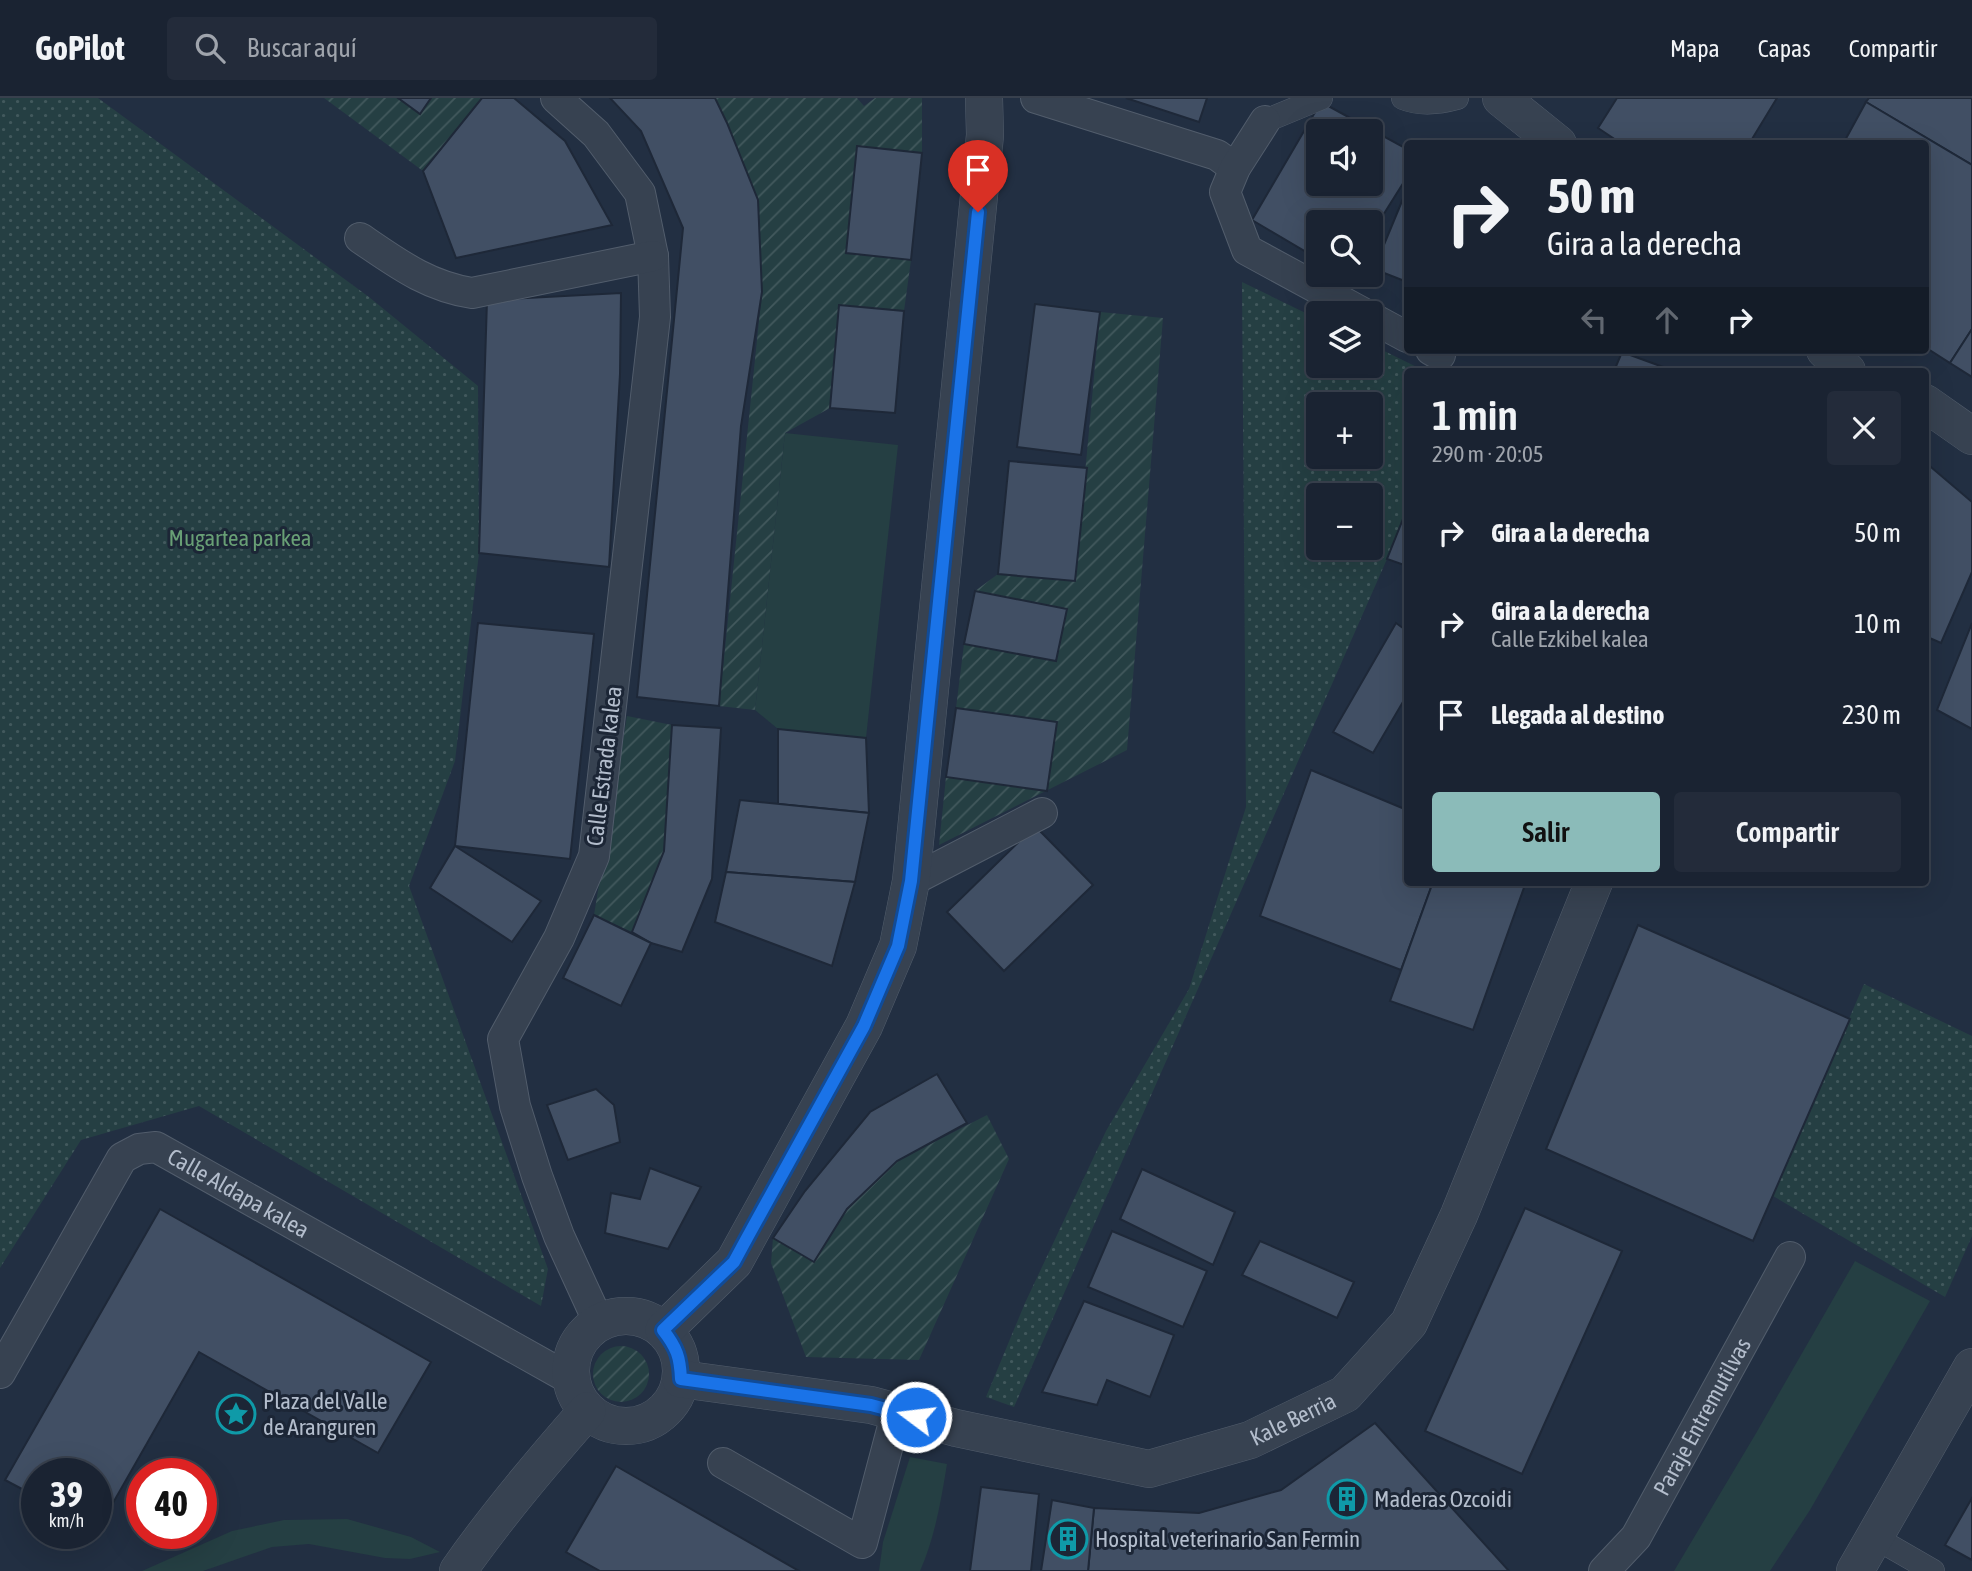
<!DOCTYPE html>
<html lang="es">
<head>
<meta charset="utf-8">
<style>
  body { margin:0; font-family:"Asap Condensed",sans-serif; background:#232b3a; color:#f1f3f6; height:100vh; display:flex; flex-direction:column; font-size:26px; white-space:nowrap }
  * { box-sizing:border-box; margin:0 }
  p { font-size:23px; color:#9fa4ac }
  .icon { flex:none; width:38px; height:38px; fill:none; stroke:currentColor; stroke-width:2; stroke-linecap:round; stroke-linejoin:round }
  .map { position:relative; flex:1; overflow:hidden }
  .panel { position:absolute; left:1404px; top:270px; width:525px; height:518px; display:flex; flex-direction:column; background:#1a2332; border-radius:7px; box-shadow:0 7px 28px #0002,0 0 0 2px #38404d }
  .panel>* { flex:none }
  .hud { position:absolute; left:1404px; top:42px; width:525px; height:214px; border-radius:7px; box-shadow:0 7px 28px #0002,0 0 0 2px #38404d; background:#1a2332; color:#f1f3f6; overflow:hidden }
  .fabs { position:absolute; left:1306px; top:21px; display:grid; gap:14px }
  .fabs a { display:grid; place-items:center; width:77px; height:77px; border-radius:7px; background:#1a2332; box-shadow:0 7px 28px #0002,0 0 0 2px #38404d; font-size:35px }
  .speed { position:absolute; left:21px; top:1360px; display:flex; gap:14px; font-size:35px; font-weight:700; text-align:center }
  .speed>* { display:grid; place-content:center; width:91px; height:91px; border-radius:50%; background:#1a2332; box-shadow:0 7px 28px #0002,0 0 0 2px #38404d; line-height:1 }
  .speed small { font-size:18px; font-weight:400 }
  .speed .limit { border:10px solid #d22; background:#fff; color:#111 }
  .pin { position:absolute; display:grid; place-items:center; width:60px; height:60px; color:#fff; margin:-72px -30px; border-radius:50% 50% 50% 0; rotate:-45deg; box-shadow:0 0 7px #0007 }
  .pin .icon { rotate:45deg }
  .me { position:absolute; width:77px; margin:-38px; rotate:285deg; stroke-linejoin:round; filter:drop-shadow(0 0 5px #0008) }
  .turn { display:flex; align-items:center; gap:24px; height:147px; padding:0 28px; font-size:32px }
  .turn .icon { width:91px; height:91px; stroke-width:2.5 }
  .turn b { display:block; font-size:49px; line-height:60px }
  .lanes { display:flex; align-items:center; height:66px; padding:0 28px; background:#0003; justify-content:center; gap:35px; direction:ltr }
  .lanes .off { opacity:.35 }
  .round { display:grid; place-items:center; flex:none; width:74px; height:74px; border-radius:7px; background:#232b3a }
  .summary { display:flex; align-items:center; justify-content:space-between; height:119px; padding:0 28px }
  h1 { font-size:42px; font-weight:600; line-height:52px }
  .action { display:flex; gap:14px; margin-top:auto; padding:14px 28px }
  .action a { flex:1; height:80px; border-radius:7px; background:#8bbbb9; color:#111; font-size:28px; font-weight:600; line-height:80px; text-align:center }
  .action a+a { background:#232b3a; color:#f1f3f6 }
  ul { padding:0; list-style:none }
  li { display:flex; align-items:center; gap:21px; height:91px; padding:0 28px }
  li div { flex:1 }
  li b { display:block; font-size:26px }
  li em { font-style:normal }
  header { display:flex; align-items:center; gap:42px; box-sizing:border-box; height:98px; padding:0 35px; background:#1a2332; border-bottom:2px solid #38404d }
  header strong { font-size:33px }
  nav { display:flex; gap:38px; margin-inline-start:auto; font-size:24px }
  .search { width:490px; height:63px; background:#232b3a; display:flex; align-items:center; gap:18px; box-sizing:border-box; padding:0 24px; border-radius:7px; color:#9fa4ac; font-size:26px }
  .map>svg:first-child { display:block }
  .grass { fill:#253f43 }
  .park { fill:url(#park-dots); fill-rule:evenodd }
  .garden { fill:url(#garden-furrows) }
  .building { fill:#414f64; stroke:#1e2838; stroke-width:2; fill-rule:evenodd }
  .lines { fill:none; stroke-linecap:round; stroke-linejoin:round }
  .pedestrian-casing { stroke:#525d6c; stroke-width:24 }
  .minor-casing { stroke:#525d6c; stroke-width:32 }
  .tertiary-casing { stroke:#525d6c; stroke-width:38 }
  .pedestrian { stroke:#374251; stroke-width:23 }
  .minor { stroke:#374251; stroke-width:30 }
  .tertiary { stroke:#374251; stroke-width:37 }
  .route-casing { stroke:#114b97; stroke-width:18 }
  .route { stroke:#1a73e8; stroke-width:12 }
  .labels { text-anchor:middle; dominant-baseline:central; stroke-width:6; stroke-linejoin:round; paint-order:stroke }
  .park-label { font-size:23px; fill:#689f75; stroke:#1c2636 }
  .street-label { font-size:23px; fill:#b3bdcc; stroke:#1c2636 }
  .poi-label { font-size:23px; fill:#b3bdcc; stroke:#1c2636; text-anchor:start }
</style>
</head>
<body>
<header>
<strong>GoPilot</strong>
<div class="search"><svg class="icon" aria-label="search" viewBox="0 0 24 24"><circle cx="10" cy="10" r="6"/><path d="M15 15l6 6"/></svg>Buscar aquí</div>
<nav><a>Mapa</a><a>Capas</a><a>Compartir</a></nav>
</header>
<div class="map">
<svg width="1972" height="1473" viewBox="0 0 1972 1473">
  <defs>
    <pattern id="park-dots" width="8" height="8" patternUnits="userSpaceOnUse" patternTransform="scale(1.75)"><rect width="8" height="8" fill="#253f43"/><path d="M2 2h.1M6 6h.1" fill="none" stroke="#42595d" stroke-width="1.8" stroke-linecap="round"/></pattern>
    <pattern id="garden-furrows" width="10" height="10" patternUnits="userSpaceOnUse" patternTransform="scale(1.75)"><rect width="10" height="10" fill="#253f43"/><path d="M-1 1l2-2M0 10L10 0M9 11l2-2" fill="none" stroke="#42595d"/></pattern>
  </defs>
  <rect width="100%" height="100%" fill="#222f42"/>
  <!-- grass -->
  <g class="grass">
    <polygon points="785,335 898,347 866,640 778,631 755,612"/>
    <polygon points="1855,1163 1930,1203 1810,1412 1770,1473 1674,1473 1755,1337"/>
    <path d="M910,1359L947,1366C941,1403 935,1439 920,1473H879L883,1444Z"/>
    <polygon points="347,1421 411,1439 440,1454 410,1461 385,1460 309,1446 272,1449 203,1473 142,1473 232,1433 284,1422"/>
  </g>
  <!-- park -->
  <g class="park">
    <polygon points="0,0 98,0 369,199 478,288 479,455 455,663 409,788 548,1171 541,1208 199,1008 81,1042 0,1170"/>
    <path d="M1242,184L1318,221V268H1370V246L1425,273H1407V411L1387,461L1014,1309L986,1299L1025,1205L1106,1033L1189,891L1246,709ZM1318,306H1370V359H1318ZM1318,397H1370V450H1318Z"/>
    <polygon points="1864,886 1972,938 1972,1138 1945,1199 1773,1098"/>
  </g>
  <!-- garden -->
  <g class="garden">
    <polygon points="324,0 398,0 420,16 431,0 482,0 423,73"/>
    <polygon points="715,0 857,0 864,8 875,0 922,0 922,55 857,49 846,155 911,162 904,213 839,207 830,310 785,335 755,612 719,608 762,194 758,102 727,25"/>
    <polygon points="1100,214 1163,220 1127,652 939,747 946,679 1056,624 956,610 964,546 1056,563 1066,512 975,493 998,476 1075,483"/>
    <polygon points="627,618 672,627 664,753 632,834 594,817"/>
    <polygon points="987,1017 1009,1061 919,1262 806,1259 771,1165 773,1140 814,1164 847,1111 897,1063"/>
    <circle cx="621" cy="1276" r="28"/>
  </g>
  <!-- building -->
  <g class="building">
    <polygon points="398,0 431,0 420,16"/>
    <polygon points="482,0 514,0 565,43 612,127 456,160 423,73"/>
    <polygon points="610,0 715,0 727,25 758,102 762,194 741,328 719,608 637,599 683,130 641,33"/>
    <polygon points="1126,0 1207,0 1199,24"/>
    <polygon points="1617,0 1777,0 1749,46 1622,46 1598,30"/>
    <polygon points="1869,0 1972,0 1972,67 1866,4"/>
    <path d="M1321,4L1407,51V79L1370,138V124H1318V161L1252,122ZM1318,33H1370V86H1318Z"/>
    <polygon points="1866,4 1972,67 1972,231 1950,265 1925,249 1925,46 1843,46"/>
    <polygon points="857,48 922,55 911,162 846,155"/>
    <polygon points="1407,91 1407,184 1374,171"/>
    <polygon points="621,195 620,276 609,469 479,455 487,202"/>
    <polygon points="1035,206 1100,214 1081,357 1017,349"/>
    <polygon points="839,207 904,213 895,315 830,310"/>
    <polygon points="1972,231 1972,279 1950,265"/>
    <polygon points="1622,254 1674,273 1614,273"/>
    <polygon points="1009,363 1087,370 1075,483 998,476"/>
    <polygon points="1925,364 1972,404 1972,474 1941,545 1925,538"/>
    <polygon points="1407,411 1407,468 1387,461"/>
    <polygon points="975,493 1067,511 1056,563 964,546"/>
    <polygon points="478,525 594,536 570,761 455,748"/>
    <polygon points="1396,525 1407,533 1407,597 1373,655 1333,634"/>
    <polygon points="1972,525 1972,631 1937,612"/>
    <polygon points="956,610 1057,624 1047,693 946,679"/>
    <polygon points="672,627 721,630 712,781 682,854 651,845 632,834 664,753"/>
    <polygon points="778,631 866,640 869,715 778,706"/>
    <polygon points="1311,672 1407,712 1407,784 1433,784 1401,872 1260,818"/>
    <polygon points="740,702 869,715 855,784 726,774"/>
    <polygon points="1035,728 1093,787 1004,873 947,814"/>
    <polygon points="455,748 541,803 512,844 430,790"/>
    <polygon points="726,774 855,784 832,868 715,824"/>
    <polygon points="1433,784 1526,784 1473,932 1390,903"/>
    <polygon points="594,817 651,845 621,908 563,880"/>
    <polygon points="1638,827 1850,921 1753,1143 1546,1051"/>
    <polygon points="937,976 967,1025 897,1063 847,1111 814,1164 773,1140 805,1093 870,1014"/>
    <polygon points="596,991 614,1007 620,1044 568,1062 547,1007"/>
    <polygon points="650,1070 701,1089 668,1151 605,1135 611,1095 640,1101"/>
    <polygon points="1142,1071 1235,1114 1213,1167 1120,1121"/>
    <polygon points="1525,1110 1622,1153 1522,1376 1425,1333"/>
    <polygon points="160,1111 431,1264 378,1355 199,1254 97,1433 96,1376 37,1376 37,1399 5,1382"/>
    <polygon points="1112,1133 1207,1173 1183,1229 1088,1189"/>
    <polygon points="1260,1143 1354,1184 1337,1220 1242,1177"/>
    <polygon points="1084,1203 1174,1237 1150,1299 1107,1282 1097,1307 1042,1294"/>
    <polygon points="1375,1325 1509,1473 1088,1473 1094,1410 1199,1415 1281,1392"/>
    <polygon points="616,1368 799,1473 600,1473 566,1454"/>
    <polygon points="981,1389 1039,1396 1031,1473 970,1473"/>
    <polygon points="1972,1400 1972,1462 1945,1447"/>
    <polygon points="1052,1402 1094,1410 1088,1473 1041,1473"/>
  </g>
  <g class="lines">
    <defs>
      <g id="pedestrian">
        <path d="M1403,0C1420,7 1439,5 1457,0"/>
        <polyline points="1265,23 1321,0"/>
        <polyline points="1874,1439 1933,1473"/>
      </g>
      <g id="minor">
        <polyline points="556,0 596,36 640,95 653,158 655,219 594,758 559,840 503,941 515,1008 537,1078 559,1138 599,1225"/>
        <polyline points="1036,0 1217,57 1235,70"/>
        <polyline points="1265,23 1235,70 1225,94 1247,152 1363,215"/>
        <path d="M360,140C397,165 427,188 472,195L653,158"/>
        <polyline points="1370,219 1407,239"/>
        <polyline points="1431,252 1440,257"/>
        <polyline points="911,783 1042,715"/>
        <path id="s1" d="M0,1275L122,1060L139,1051L156,1049L570,1281"/>
        <polyline points="723,1365 862,1445 897,1313"/>
        <path id="s2" d="M1604,1473L1636,1439L1790,1159"/>
      </g>
      <g id="tertiary">
        <polyline points="1501,0 1558,46"/>
        <polyline points="1825,252 1847,273"/>
        <polyline points="1925,305 1972,338"/>
        <circle cx="626" cy="1273" r="55"/>
        <polyline points="664,1232 734,1164 864,928 898,848 911,783 985,37 984,0"/>
        <path id="s3" d="M681,1281L871,1307L956,1330L1149,1371L1250,1342L1345,1296L1409,1225L1459,1117L1594,784"/>
        <path d="M458,1473C497,1417 542,1364 587,1313"/>
        <polyline points="1855,1473 1972,1269"/>
      </g>
    </defs>
    <!-- pedestrian casing -->
    <use href="#pedestrian" class="pedestrian-casing"/>
    <!-- minor casing -->
    <use href="#minor" class="minor-casing"/>
    <!-- tertiary casing -->
    <use href="#tertiary" class="tertiary-casing"/>
    <!-- pedestrian -->
    <use href="#pedestrian" class="pedestrian"/>
    <!-- minor -->
    <use href="#minor" class="minor"/>
    <!-- tertiary -->
    <use href="#tertiary" class="tertiary"/>
  </g>
  <g class="lines">
    <defs>
      <path id="route" d="M916,1319L871,1307L681,1281C680,1259 677,1250 663,1232L734,1164L747,1140L864,928L898,848L911,783L978,114"/>
    </defs>
    <!-- route casing -->
    <use href="#route" class="route-casing"/>
    <!-- route -->
    <use href="#route" class="route"/>
  </g>
  <!-- icons -->
  <defs>
    <symbol id="sight-ring" viewBox="-11 -11 22 22"><circle r="9.5" fill="#1c2636" stroke="#0f9aa8" stroke-width="1.5"/><path d="M0-6L1.8-2.2L6-1.7L2.9 1.2L3.7 5.4L0 3.3L-3.7 5.4L-2.9 1.2L-6-1.7L-1.8-2.2Z" fill="#0f9aa8"/></symbol>
    <symbol id="building-ring" viewBox="-11 -11 22 22"><circle r="9.5" fill="#1c2636" stroke="#0f9aa8" stroke-width="1.5"/><path d="M-4-6H4V6H1V3H-1V6H-4ZM-2.5-4.3h1.7v1.8h-1.7ZM.8-4.3h1.7v1.8H.8ZM-2.5-1h1.7V.8h-1.7ZM.8-1h1.7V.8H.8Z" fill="#0f9aa8"/></symbol>
  </defs>
  <g fill-rule="evenodd">
    <use href="#sight-ring" x="214" y="1294" width="44" height="44"/>
    <use href="#building-ring" x="1325" y="1379" width="44" height="44"/>
    <use href="#building-ring" x="1046" y="1419" width="44" height="44"/>
  </g>
  <g class="labels">
    <!-- park labels -->
    <g class="park-label">
      <text x="240" y="440">Mugartea parkea</text>
    </g>
    <!-- street labels -->
    <g class="street-label">
      <text transform="translate(604 668) rotate(-83)">Calle Estrada kalea</text>
      <text stroke="none"><textPath href="#s1" startOffset="378">Calle Aldapa kalea</textPath></text>
      <text stroke="none"><textPath href="#s2" startOffset="184">Paraje Entremutilvas</textPath></text>
      <text stroke="none"><textPath href="#s3" startOffset="630">Kale Berria</textPath></text>
    </g>
    <!-- poi labels -->
    <g class="poi-label">
      <text x="263" y="1303">Plaza del Valle<tspan x="263" dy="26">de Aranguren</tspan></text>
      <text x="1374" y="1401">Maderas Ozcoidi</text>
      <text x="1095" y="1441">Hospital veterinario San Fermin</text>
    </g>
  </g>
</svg>
<div class="fabs">
<a><svg class="icon" aria-label="sound" viewBox="0 0 24 24"><path d="M4 9h4l5-4v14l-5-4H4zM17 9q2 3 0 6"/></svg></a>
<a><svg class="icon" aria-label="search" viewBox="0 0 24 24"><circle cx="10" cy="10" r="6"/><path d="M15 15l6 6"/></svg></a>
<a><svg class="icon" aria-label="layers" viewBox="0 0 24 24"><path d="M12 4l9 5-9 5-9-5zM3 14l9 5 9-5"/></svg></a>
<a>+</a>
<a>−</a>
</div>
<div class="speed"><div>39<small>km/h</small></div><div class="limit">40</div></div>
<div class="pin" style="left:978px;top:114px;background:#d93025"><svg class="icon" aria-label="arrive" viewBox="0 0 24 24"><path d="M6 21V4h12l-3 4 3 4H6"/></svg></div>
<svg class="me" style="left:916px;top:1319px" viewBox="-20 -20 40 40"><circle r="17" fill="#1a73e8" stroke="#fff" stroke-width="3"/><path d="M0-11L8 9 0 5-8 9z" fill="#fff"/></svg>
<div class="hud">
<div class="turn"><svg class="icon" aria-label="right" viewBox="0 0 24 24"><path d="M7 20v-9h11M14 6l5 5-5 5"/></svg><div><b>50 m</b>Gira a la derecha</div></div>
<div class="lanes"><svg class="icon off" aria-label="left" viewBox="0 0 24 24"><path d="M17 20v-9H6M10 6l-5 5 5 5"/></svg><svg class="icon off" aria-label="ahead" viewBox="0 0 24 24"><path d="M12 20V5M6 11l6-6 6 6"/></svg><svg class="icon" aria-label="right" viewBox="0 0 24 24"><path d="M7 20v-9h11M14 6l5 5-5 5"/></svg></div>
</div>
<section class="panel">
<div class="summary"><div><h1>1 min</h1><p>290 m · 20:05</p></div><a class="round"><svg class="icon" aria-label="close" viewBox="0 0 24 24"><path d="M6 6l12 12M18 6L6 18"/></svg></a></div>
<ul>
<li><svg class="icon" aria-label="right" viewBox="0 0 24 24"><path d="M7 20v-9h11M14 6l5 5-5 5"/></svg><div><b>Gira a la derecha</b></div><em>50 m</em></li>
<li><svg class="icon" aria-label="right" viewBox="0 0 24 24"><path d="M7 20v-9h11M14 6l5 5-5 5"/></svg><div><b>Gira a la derecha</b><p>Calle Ezkibel kalea</p></div><em>10 m</em></li>
<li><svg class="icon" aria-label="arrive" viewBox="0 0 24 24"><path d="M6 21V4h12l-3 4 3 4H6"/></svg><div><b>Llegada al destino</b></div><em>230 m</em></li>
</ul>
<div class="action"><a>Salir</a><a>Compartir</a></div>
</section>
</div>
</body>
</html>
